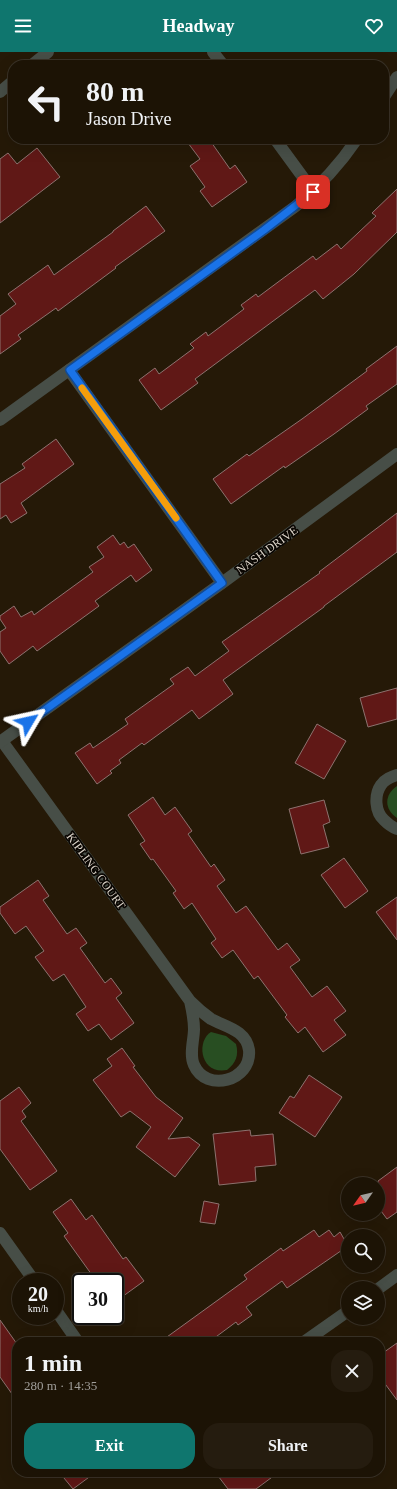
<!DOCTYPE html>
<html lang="en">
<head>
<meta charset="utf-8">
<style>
  body { margin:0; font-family:Georgia,serif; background:#251c0f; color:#f1f3f6; height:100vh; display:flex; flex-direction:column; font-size:15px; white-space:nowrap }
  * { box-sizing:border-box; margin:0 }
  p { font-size:13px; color:#a09e9a }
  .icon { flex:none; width:22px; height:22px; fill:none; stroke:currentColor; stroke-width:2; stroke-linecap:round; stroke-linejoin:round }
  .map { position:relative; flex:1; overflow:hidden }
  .details { position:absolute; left:12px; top:1285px; width:373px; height:140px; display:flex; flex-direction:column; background:#1c1305; border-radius:16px; box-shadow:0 4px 16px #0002,0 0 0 1px #3a3227 }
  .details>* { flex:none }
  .top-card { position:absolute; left:8px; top:8px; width:381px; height:84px; border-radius:16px; box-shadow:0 4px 16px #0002,0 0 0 1px #3a3227; background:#1c1305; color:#f1f3f6; overflow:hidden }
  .needle { width:26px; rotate:236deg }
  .fabs { position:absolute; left:341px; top:1125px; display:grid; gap:8px }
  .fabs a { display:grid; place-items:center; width:44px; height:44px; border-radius:50%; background:#1c1305; box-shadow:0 4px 16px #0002,0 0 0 1px #3a3227; font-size:20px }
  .speed { position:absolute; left:12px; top:1221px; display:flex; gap:8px; font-size:20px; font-weight:700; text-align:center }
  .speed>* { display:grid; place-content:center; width:52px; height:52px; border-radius:50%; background:#1c1305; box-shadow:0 4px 16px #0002,0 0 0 1px #3a3227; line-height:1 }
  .speed small { font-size:10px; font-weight:400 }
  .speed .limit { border:2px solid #111; border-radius:6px; background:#fff; color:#111 }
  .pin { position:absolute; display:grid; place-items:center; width:34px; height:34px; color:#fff; margin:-17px; border-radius:8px; box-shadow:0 2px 6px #0006 }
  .me { position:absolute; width:44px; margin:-22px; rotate:54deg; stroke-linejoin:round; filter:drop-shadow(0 0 3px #0008) }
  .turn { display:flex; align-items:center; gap:14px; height:84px; padding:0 12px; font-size:18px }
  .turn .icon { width:52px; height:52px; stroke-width:2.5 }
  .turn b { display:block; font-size:28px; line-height:34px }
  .round { display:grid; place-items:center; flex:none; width:42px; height:42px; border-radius:16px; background:#251c0f }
  .overview { display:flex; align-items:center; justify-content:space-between; height:68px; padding:0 12px }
  h1 { font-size:24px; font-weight:700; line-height:30px }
  .button { display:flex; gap:8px; margin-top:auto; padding:8px 12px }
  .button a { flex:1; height:46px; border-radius:16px; background:#0f766e; color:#fff; font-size:16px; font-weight:700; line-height:46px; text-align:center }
  .button a+a { background:#251c0f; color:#f1f3f6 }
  header { display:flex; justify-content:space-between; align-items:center; height:52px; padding:0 12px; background:#0f766e; color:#fff; font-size:18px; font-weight:700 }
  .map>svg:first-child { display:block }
  .green { fill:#284e22 }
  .building { fill:#601816; stroke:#8d726f }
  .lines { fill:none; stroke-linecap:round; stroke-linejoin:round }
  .street { stroke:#474e47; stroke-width:12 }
  .route-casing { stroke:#114b97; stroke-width:10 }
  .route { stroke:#1a73e8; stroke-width:7 }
  .slow { stroke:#f59e0b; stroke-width:7 }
  .labels { text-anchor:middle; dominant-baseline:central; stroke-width:3.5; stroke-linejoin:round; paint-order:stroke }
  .street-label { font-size:12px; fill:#dbd3c8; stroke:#0a0602 }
</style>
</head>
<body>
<header><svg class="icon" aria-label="menu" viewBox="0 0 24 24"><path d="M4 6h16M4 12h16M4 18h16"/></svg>Headway<svg class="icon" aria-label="heart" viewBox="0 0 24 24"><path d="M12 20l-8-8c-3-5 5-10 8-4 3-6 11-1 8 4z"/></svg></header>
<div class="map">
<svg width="397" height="1437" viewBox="0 0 397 1437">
  <rect width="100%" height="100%" fill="#251907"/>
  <!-- green -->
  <g class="green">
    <path d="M397,734V766C384,757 384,743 397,734Z"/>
    <path d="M211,980L226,984L236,992C239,1003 236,1011 227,1018C200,1023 196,989 211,980Z"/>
  </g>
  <!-- building -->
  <g class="building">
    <polygon points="185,87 209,87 230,117 235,113 247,130 212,155 200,139 205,135 190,114 200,107"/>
    <polygon points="37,96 60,125 0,171 0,107 8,101 17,112"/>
    <polygon points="397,137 397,180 354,222 323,247 315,238 195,327 198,331 161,358 139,328 155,316 159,322 194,296 190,292 206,280 208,284 244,257 241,253 256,242 258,245 313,204 316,208 337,192 341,197 376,164 372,161"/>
    <polygon points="146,154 165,179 115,215 116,216 58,259 56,256 18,283 21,287 0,302 0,264 16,252 8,242 48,213 54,223 113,180 113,179"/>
    <polygon points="397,294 397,332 366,354 368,357 334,382 285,416 284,414 231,452 213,427 247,402 249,404 302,367 367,319 366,317"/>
    <polygon points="56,387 74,412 21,451 27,461 11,471 6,463 0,467 0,432 25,416 22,412"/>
    <polygon points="397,461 397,500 324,554 324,555 223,628 233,642 199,667 192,658 144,693 142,691 119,708 121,711 110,719 112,721 97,732 75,701 90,691 93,696 128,672 125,667 174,632 170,627 188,615 195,624 229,599 222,590 320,521 319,520"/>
    <polygon points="113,483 120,493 124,490 128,496 134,492 152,518 136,530 131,523 95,549 99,554 37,599 33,594 9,612 0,599 0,580 6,576 0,567 0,564 14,554 21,565 32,559 34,563 93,520 89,515 104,505 97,495"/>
    <polygon points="397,636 397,667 368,675 360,646"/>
    <polygon points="317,672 346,689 324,727 295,711"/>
    <polygon points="153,745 165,763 175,755 192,779 188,782 211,815 214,812 225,828 217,834 236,861 246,854 278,898 287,891 300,908 290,915 312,945 327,934 346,959 334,968 346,983 323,1000 305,975 298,981 285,965 287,963 258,924 254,927 233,898 222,906 211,891 216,887 192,851 184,857 173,841 176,839 153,807 151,808 140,792 145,789 128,763"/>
    <polygon points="324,748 330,770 323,773 329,795 301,802 289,757"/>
    <polygon points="344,806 368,839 345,856 321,823"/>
    <polygon points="38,828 49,844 43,848 67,882 76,876 87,891 80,896 105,931 111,926 122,941 116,946 134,971 111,988 99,972 88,979 76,962 86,955 64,922 53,929 35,905 44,899 26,874 15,882 0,861 0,855"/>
    <polygon points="397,845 397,888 376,860"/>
    <polygon points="122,996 135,1014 133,1015 156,1045 183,1066 168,1087 189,1085 200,1093 175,1125 136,1095 151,1075 130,1059 121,1065 93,1028 112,1014 107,1007"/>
    <polygon points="309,1023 342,1045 315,1085 279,1061 290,1044 294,1046"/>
    <polygon points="19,1035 31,1051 22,1059 26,1065 21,1069 57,1119 30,1138 0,1097 0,1049"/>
    <polygon points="250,1078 251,1084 273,1082 276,1113 255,1115 256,1129 219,1133 213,1082"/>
    <polygon points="397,1115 397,1160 387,1167 378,1155 378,1129"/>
    <polygon points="71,1147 86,1168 92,1163 123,1207 126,1205 144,1229 115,1250 115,1230 97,1230 64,1184 68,1181 53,1160"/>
    <polygon points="204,1149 219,1152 215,1172 200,1170"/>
    <polygon points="314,1178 319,1185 329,1178 334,1185 340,1180 348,1194 287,1236 282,1229 246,1255 252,1263 238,1273 236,1270 209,1290 160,1290 247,1227 244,1223 281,1196 283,1199"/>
    <polygon points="0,1268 17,1292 17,1349 0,1325"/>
    <polygon points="397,1291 397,1348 380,1325 380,1303"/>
    <polygon points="59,1420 96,1420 73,1437"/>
    <polygon points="215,1420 279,1420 256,1437 228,1437"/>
  </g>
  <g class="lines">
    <!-- street -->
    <g class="street">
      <polyline points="213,0 223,13"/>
      <polyline points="32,13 48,0"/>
      <polyline points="0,40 13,29"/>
      <polyline points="384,45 397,25"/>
      <polyline points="275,87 313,139"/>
      <polyline points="69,318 222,531"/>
      <path d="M0,368L296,154C320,134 340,112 357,87"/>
      <path d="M2,689L190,949C192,958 194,968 194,977C194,988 189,1002 194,1013C206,1041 252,1029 249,998C246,978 226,975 211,967C204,962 197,956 190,949"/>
      <polyline points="0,690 222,531 397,402"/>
      <path d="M397,723C391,725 385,727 381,733C374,743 375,760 384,768C388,772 392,775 397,777"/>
      <polyline points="0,1181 35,1230"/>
      <polyline points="378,1237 397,1223"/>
      <polyline points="55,1257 78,1290"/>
      <polyline points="304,1290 348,1259"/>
    </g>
  </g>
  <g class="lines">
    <defs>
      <polyline id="route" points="28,670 222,531 70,318 264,178 313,140"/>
    </defs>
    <!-- route casing -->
    <use href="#route" class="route-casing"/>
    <!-- route -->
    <use href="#route" class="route"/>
    <!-- slow -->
    <polyline class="slow" points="82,336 176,466"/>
  </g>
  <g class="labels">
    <!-- street labels -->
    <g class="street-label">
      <text transform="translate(267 498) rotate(-36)">NASH DRIVE</text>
      <text transform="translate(96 819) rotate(54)">KIPLING COURT</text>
    </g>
  </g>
</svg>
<div class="fabs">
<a><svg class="needle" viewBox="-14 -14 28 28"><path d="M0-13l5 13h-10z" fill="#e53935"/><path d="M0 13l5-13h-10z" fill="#a09e9a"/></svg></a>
<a><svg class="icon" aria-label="search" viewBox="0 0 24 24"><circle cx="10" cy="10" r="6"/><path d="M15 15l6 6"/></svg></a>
<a><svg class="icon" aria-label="layers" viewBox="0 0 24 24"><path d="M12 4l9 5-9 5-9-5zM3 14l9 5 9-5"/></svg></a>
</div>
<div class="speed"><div>20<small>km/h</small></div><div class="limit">30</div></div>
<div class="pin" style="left:313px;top:140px;background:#d93025"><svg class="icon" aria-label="arrive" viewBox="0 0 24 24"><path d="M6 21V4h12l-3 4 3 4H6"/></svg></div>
<svg class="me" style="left:28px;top:670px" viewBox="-20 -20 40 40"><path d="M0-17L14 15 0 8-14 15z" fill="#1a73e8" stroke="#fff" stroke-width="4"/></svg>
<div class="top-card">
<div class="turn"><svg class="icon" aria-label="left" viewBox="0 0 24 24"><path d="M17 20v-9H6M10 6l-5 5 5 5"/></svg><div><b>80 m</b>Jason Drive</div></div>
</div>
<section class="details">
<div class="overview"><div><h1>1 min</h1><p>280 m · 14:35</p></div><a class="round"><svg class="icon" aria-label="close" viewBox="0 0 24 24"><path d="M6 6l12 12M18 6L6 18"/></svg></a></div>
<div class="button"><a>Exit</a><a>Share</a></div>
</section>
</div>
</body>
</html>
